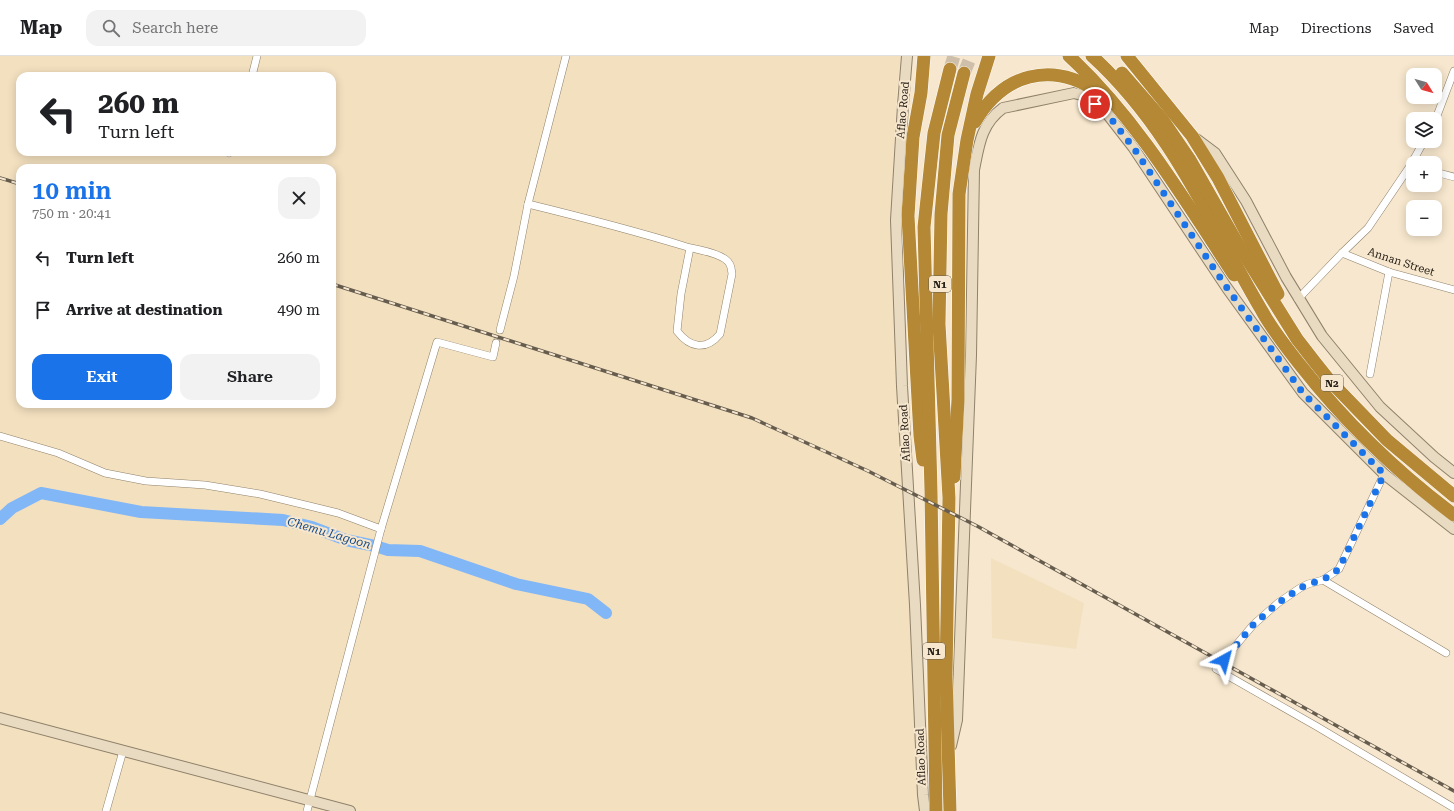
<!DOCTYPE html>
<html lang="en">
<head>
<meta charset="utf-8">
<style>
  body { margin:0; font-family:"Roboto Serif",serif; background:#f2f2f2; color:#202124; height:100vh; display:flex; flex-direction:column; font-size:15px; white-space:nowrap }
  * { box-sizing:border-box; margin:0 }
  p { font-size:13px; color:#757577 }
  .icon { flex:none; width:22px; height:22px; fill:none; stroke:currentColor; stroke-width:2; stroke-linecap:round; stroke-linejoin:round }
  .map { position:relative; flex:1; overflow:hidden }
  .sheet { position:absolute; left:16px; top:108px; width:320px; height:244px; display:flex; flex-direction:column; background:#fff; border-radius:12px; box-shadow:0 2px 10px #0003 }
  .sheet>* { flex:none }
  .guide { position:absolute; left:16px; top:16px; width:320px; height:84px; border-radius:12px; box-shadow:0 2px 10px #0003; background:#fff; color:#202124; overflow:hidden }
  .needle { width:26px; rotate:127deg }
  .tools { position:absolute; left:1406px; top:12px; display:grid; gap:8px }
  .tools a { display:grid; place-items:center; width:36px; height:36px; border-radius:8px; background:#fff; box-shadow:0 2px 10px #0003; font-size:20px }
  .pin { position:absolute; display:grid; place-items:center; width:34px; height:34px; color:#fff; margin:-17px; border:2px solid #fff; border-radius:50%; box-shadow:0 1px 4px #0007 }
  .me { position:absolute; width:44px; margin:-22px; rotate:38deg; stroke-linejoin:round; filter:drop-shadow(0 0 3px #0008) }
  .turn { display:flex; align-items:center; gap:14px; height:84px; padding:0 16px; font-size:18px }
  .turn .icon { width:52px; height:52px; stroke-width:2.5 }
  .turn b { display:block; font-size:28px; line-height:34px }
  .round { display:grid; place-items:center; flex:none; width:42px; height:42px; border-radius:12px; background:#f2f2f2 }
  .summary { display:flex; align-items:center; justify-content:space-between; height:68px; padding:0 16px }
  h1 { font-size:24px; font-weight:600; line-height:30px; color:#1a73e8 }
  .cta { display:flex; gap:8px; margin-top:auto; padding:8px 16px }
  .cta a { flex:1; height:46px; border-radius:12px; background:#1a73e8; color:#fff; font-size:16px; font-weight:600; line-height:46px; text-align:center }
  .cta a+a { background:#f2f2f2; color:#202124 }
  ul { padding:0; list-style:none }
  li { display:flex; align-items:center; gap:12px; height:52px; padding:0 16px }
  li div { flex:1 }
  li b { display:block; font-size:15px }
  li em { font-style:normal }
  header { display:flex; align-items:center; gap:24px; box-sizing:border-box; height:56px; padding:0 20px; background:#fff; border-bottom:1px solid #e0e0e0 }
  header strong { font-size:19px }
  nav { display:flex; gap:22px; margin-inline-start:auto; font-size:14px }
  .search { width:280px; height:36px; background:#f2f2f2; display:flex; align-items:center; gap:10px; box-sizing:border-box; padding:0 14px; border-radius:12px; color:#757577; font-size:15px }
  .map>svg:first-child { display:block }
  .built { fill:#f3e0bf; fill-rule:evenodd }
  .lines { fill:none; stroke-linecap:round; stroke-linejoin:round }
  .river { stroke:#81b6f7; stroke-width:12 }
  .street-tunnel { stroke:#cdbfaa; stroke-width:7; stroke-dasharray:7 3.5; stroke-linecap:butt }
  .highway-tunnel { stroke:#cdbfaa; stroke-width:13; stroke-dasharray:13 6; stroke-linecap:butt }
  .street-casing { stroke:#8f816a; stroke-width:8 }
  .secondary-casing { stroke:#8f816a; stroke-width:12 }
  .highway-casing { stroke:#fff; stroke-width:14 }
  .street { stroke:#fff; stroke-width:7 }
  .secondary { stroke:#e8dbc2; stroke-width:10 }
  .highway { stroke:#b48835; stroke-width:13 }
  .rail-casing { stroke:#665d4f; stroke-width:3.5 }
  .rail { stroke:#f7e7ce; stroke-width:2; stroke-dasharray:6; stroke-linecap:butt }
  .route { stroke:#1a73e8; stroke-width:7; stroke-dasharray:0 12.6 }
  .labels { text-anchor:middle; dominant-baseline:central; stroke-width:4; stroke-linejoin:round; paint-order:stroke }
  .shield { fill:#f7e7ce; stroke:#655c4f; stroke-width:1 }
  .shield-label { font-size:10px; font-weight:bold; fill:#272118 }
  .street-label { font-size:11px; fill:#272118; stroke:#f7e7ce }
  .water-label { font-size:12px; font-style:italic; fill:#184c87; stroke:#f7e7ce }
</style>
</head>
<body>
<header>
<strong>Map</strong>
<div class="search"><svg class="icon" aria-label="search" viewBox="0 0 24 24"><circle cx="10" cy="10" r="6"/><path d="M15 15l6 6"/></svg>Search here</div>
<nav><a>Map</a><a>Directions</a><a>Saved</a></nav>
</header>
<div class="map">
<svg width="1454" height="755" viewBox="0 0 1454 755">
  <rect width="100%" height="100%" fill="#f7e7ce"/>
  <!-- built -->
  <g class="built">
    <path d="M0,0H901L897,36L891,156L892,208L897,330L908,466L922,755H0ZM20,20H332V96H20ZM20,112H332V348H20Z"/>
    <polygon points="991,502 1084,547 1076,593 992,582"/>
  </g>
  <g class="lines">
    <!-- river -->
    <polyline class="river" points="0,463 12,452 41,437 141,456 283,464 312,471 346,484 375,490 388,494 420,495 516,528 588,543 606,557"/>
    <!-- street-tunnel -->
    <polyline class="street-tunnel" points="496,287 500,274"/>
    <!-- highway-tunnel -->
    <g class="highway-tunnel">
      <polyline points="950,13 954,0"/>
      <polyline points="964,17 971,0"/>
    </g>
    <defs>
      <g id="street">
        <polyline points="252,20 257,0"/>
        <polyline points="1435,65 1454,15"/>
        <polyline points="229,97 230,96"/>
        <polyline points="1435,116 1454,121"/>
        <path d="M528,148C581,161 632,174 684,190C697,194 713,195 725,203C731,207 731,211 732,218L720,278C706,295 690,292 677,275L681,238L690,192"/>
        <polyline points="1342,197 1389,216 1454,234"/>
        <polyline points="1298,243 1342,197 1368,172 1410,110 1424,85"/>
        <polyline points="500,274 514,220 528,148 566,0"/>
        <polyline points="1370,318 1389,216"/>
        <polyline points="0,380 58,397 105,417 146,425 205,429 260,438 338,457 381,473"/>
        <polyline points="1384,418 1339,513 1323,524 1308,528 1300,532 1278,547 1253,569 1216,613 1316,670 1454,752"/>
        <polyline points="1323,524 1446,597"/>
        <polyline points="106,755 123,695"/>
        <polyline points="307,755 381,473 437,286 493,301 496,287"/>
      </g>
      <g id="secondary">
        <polyline points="907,0 903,49 896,164 902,330 915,549 923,739 925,755"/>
        <polyline points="1195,82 1215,97 1246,145 1286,221 1322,280 1380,351 1434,401 1454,417"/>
        <polyline points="0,662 350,755"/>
        <path d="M951,690L957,664L961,558L971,299L974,114C979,89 981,68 1003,52L1074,37L1085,40L1105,55L1133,91L1227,232L1303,337L1384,418L1454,473"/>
      </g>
      <g id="highway">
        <path d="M1069,0C1136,62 1184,143 1234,219"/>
        <path d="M1092,0C1171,72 1209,165 1262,255C1273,275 1287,292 1301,310C1345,366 1397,416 1454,459"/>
        <polyline points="1127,0 1192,80 1218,122 1278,238"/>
        <polyline points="1122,17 1162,63 1190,104 1239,190 1297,283 1314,305 1330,325 1387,384 1454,440"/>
        <path d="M975,66C1003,18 1051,4 1098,36"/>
        <polyline points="923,404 920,380 908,160 913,81 921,37 924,0"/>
        <polyline points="954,421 958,343 959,138 967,84 977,38 989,0"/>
        <polyline points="936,755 931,435 924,171 934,77 950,13"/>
        <polyline points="950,755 946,619 949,442 939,268 941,158 948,79 964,17"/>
      </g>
    </defs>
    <!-- street casing -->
    <use href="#street" class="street-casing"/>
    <!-- secondary casing -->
    <use href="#secondary" class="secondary-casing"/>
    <!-- highway casing -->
    <use href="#highway" class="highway-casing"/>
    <!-- street -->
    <use href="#street" class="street"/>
    <!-- secondary -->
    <use href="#secondary" class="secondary"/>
    <!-- highway -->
    <use href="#highway" class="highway"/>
    <defs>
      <g id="rail">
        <polyline points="0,122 20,128"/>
        <polyline points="332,228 752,362 868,415 977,470 1454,735"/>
      </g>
    </defs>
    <!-- rail casing -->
    <use href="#rail" class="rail-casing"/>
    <!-- rail -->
    <use href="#rail" class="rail"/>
  </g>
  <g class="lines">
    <!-- route -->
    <polyline class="route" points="1095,48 1105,55 1133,91 1227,232 1303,337 1384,418 1339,513 1323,524 1308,528 1300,532 1278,547 1253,569 1224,604"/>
  </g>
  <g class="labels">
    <!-- shield labels -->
    <g class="shield">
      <rect x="929" y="220" width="22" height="16" rx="3"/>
      <rect x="1321" y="319" width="22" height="16" rx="3"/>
      <rect x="923" y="587" width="22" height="16" rx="3"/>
    </g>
    <g class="shield-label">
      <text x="940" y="228">N1</text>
      <text x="1332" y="327">N2</text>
      <text x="934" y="595">N1</text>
    </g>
    <!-- street labels -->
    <g class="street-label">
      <text transform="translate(903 54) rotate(-85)">Aflao Road</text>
      <text transform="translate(1401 206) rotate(18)">Annan Street</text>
      <text transform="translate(905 377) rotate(-93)">Aflao Road</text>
      <text transform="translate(921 701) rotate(-92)">Aflao Road</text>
    </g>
    <!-- water labels -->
    <g class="water-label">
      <text transform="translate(329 477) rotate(16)">Chemu Lagoon</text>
    </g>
  </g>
</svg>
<div class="tools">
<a><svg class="needle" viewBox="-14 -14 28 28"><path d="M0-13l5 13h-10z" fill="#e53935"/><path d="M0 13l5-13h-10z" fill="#757577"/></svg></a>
<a><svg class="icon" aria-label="layers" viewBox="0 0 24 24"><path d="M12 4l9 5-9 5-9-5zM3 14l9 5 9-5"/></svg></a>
<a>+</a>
<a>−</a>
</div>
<div class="pin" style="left:1095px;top:48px;background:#d93025"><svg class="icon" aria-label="arrive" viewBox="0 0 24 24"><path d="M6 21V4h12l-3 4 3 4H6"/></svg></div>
<svg class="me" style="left:1224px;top:604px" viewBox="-20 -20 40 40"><path d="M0-17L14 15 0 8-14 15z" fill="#1a73e8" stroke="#fff" stroke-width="4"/></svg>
<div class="guide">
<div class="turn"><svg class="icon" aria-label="left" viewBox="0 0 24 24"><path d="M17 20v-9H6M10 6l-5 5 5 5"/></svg><div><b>260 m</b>Turn left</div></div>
</div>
<section class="sheet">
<div class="summary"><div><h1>10 min</h1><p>750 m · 20:41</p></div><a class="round"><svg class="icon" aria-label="close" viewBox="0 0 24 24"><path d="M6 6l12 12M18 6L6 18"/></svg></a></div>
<ul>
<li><svg class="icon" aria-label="left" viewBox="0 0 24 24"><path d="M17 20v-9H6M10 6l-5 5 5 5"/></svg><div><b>Turn left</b></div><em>260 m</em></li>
<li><svg class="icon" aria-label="arrive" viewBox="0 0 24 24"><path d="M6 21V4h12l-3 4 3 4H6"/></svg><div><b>Arrive at destination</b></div><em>490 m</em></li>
</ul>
<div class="cta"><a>Exit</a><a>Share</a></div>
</section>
</div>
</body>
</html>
